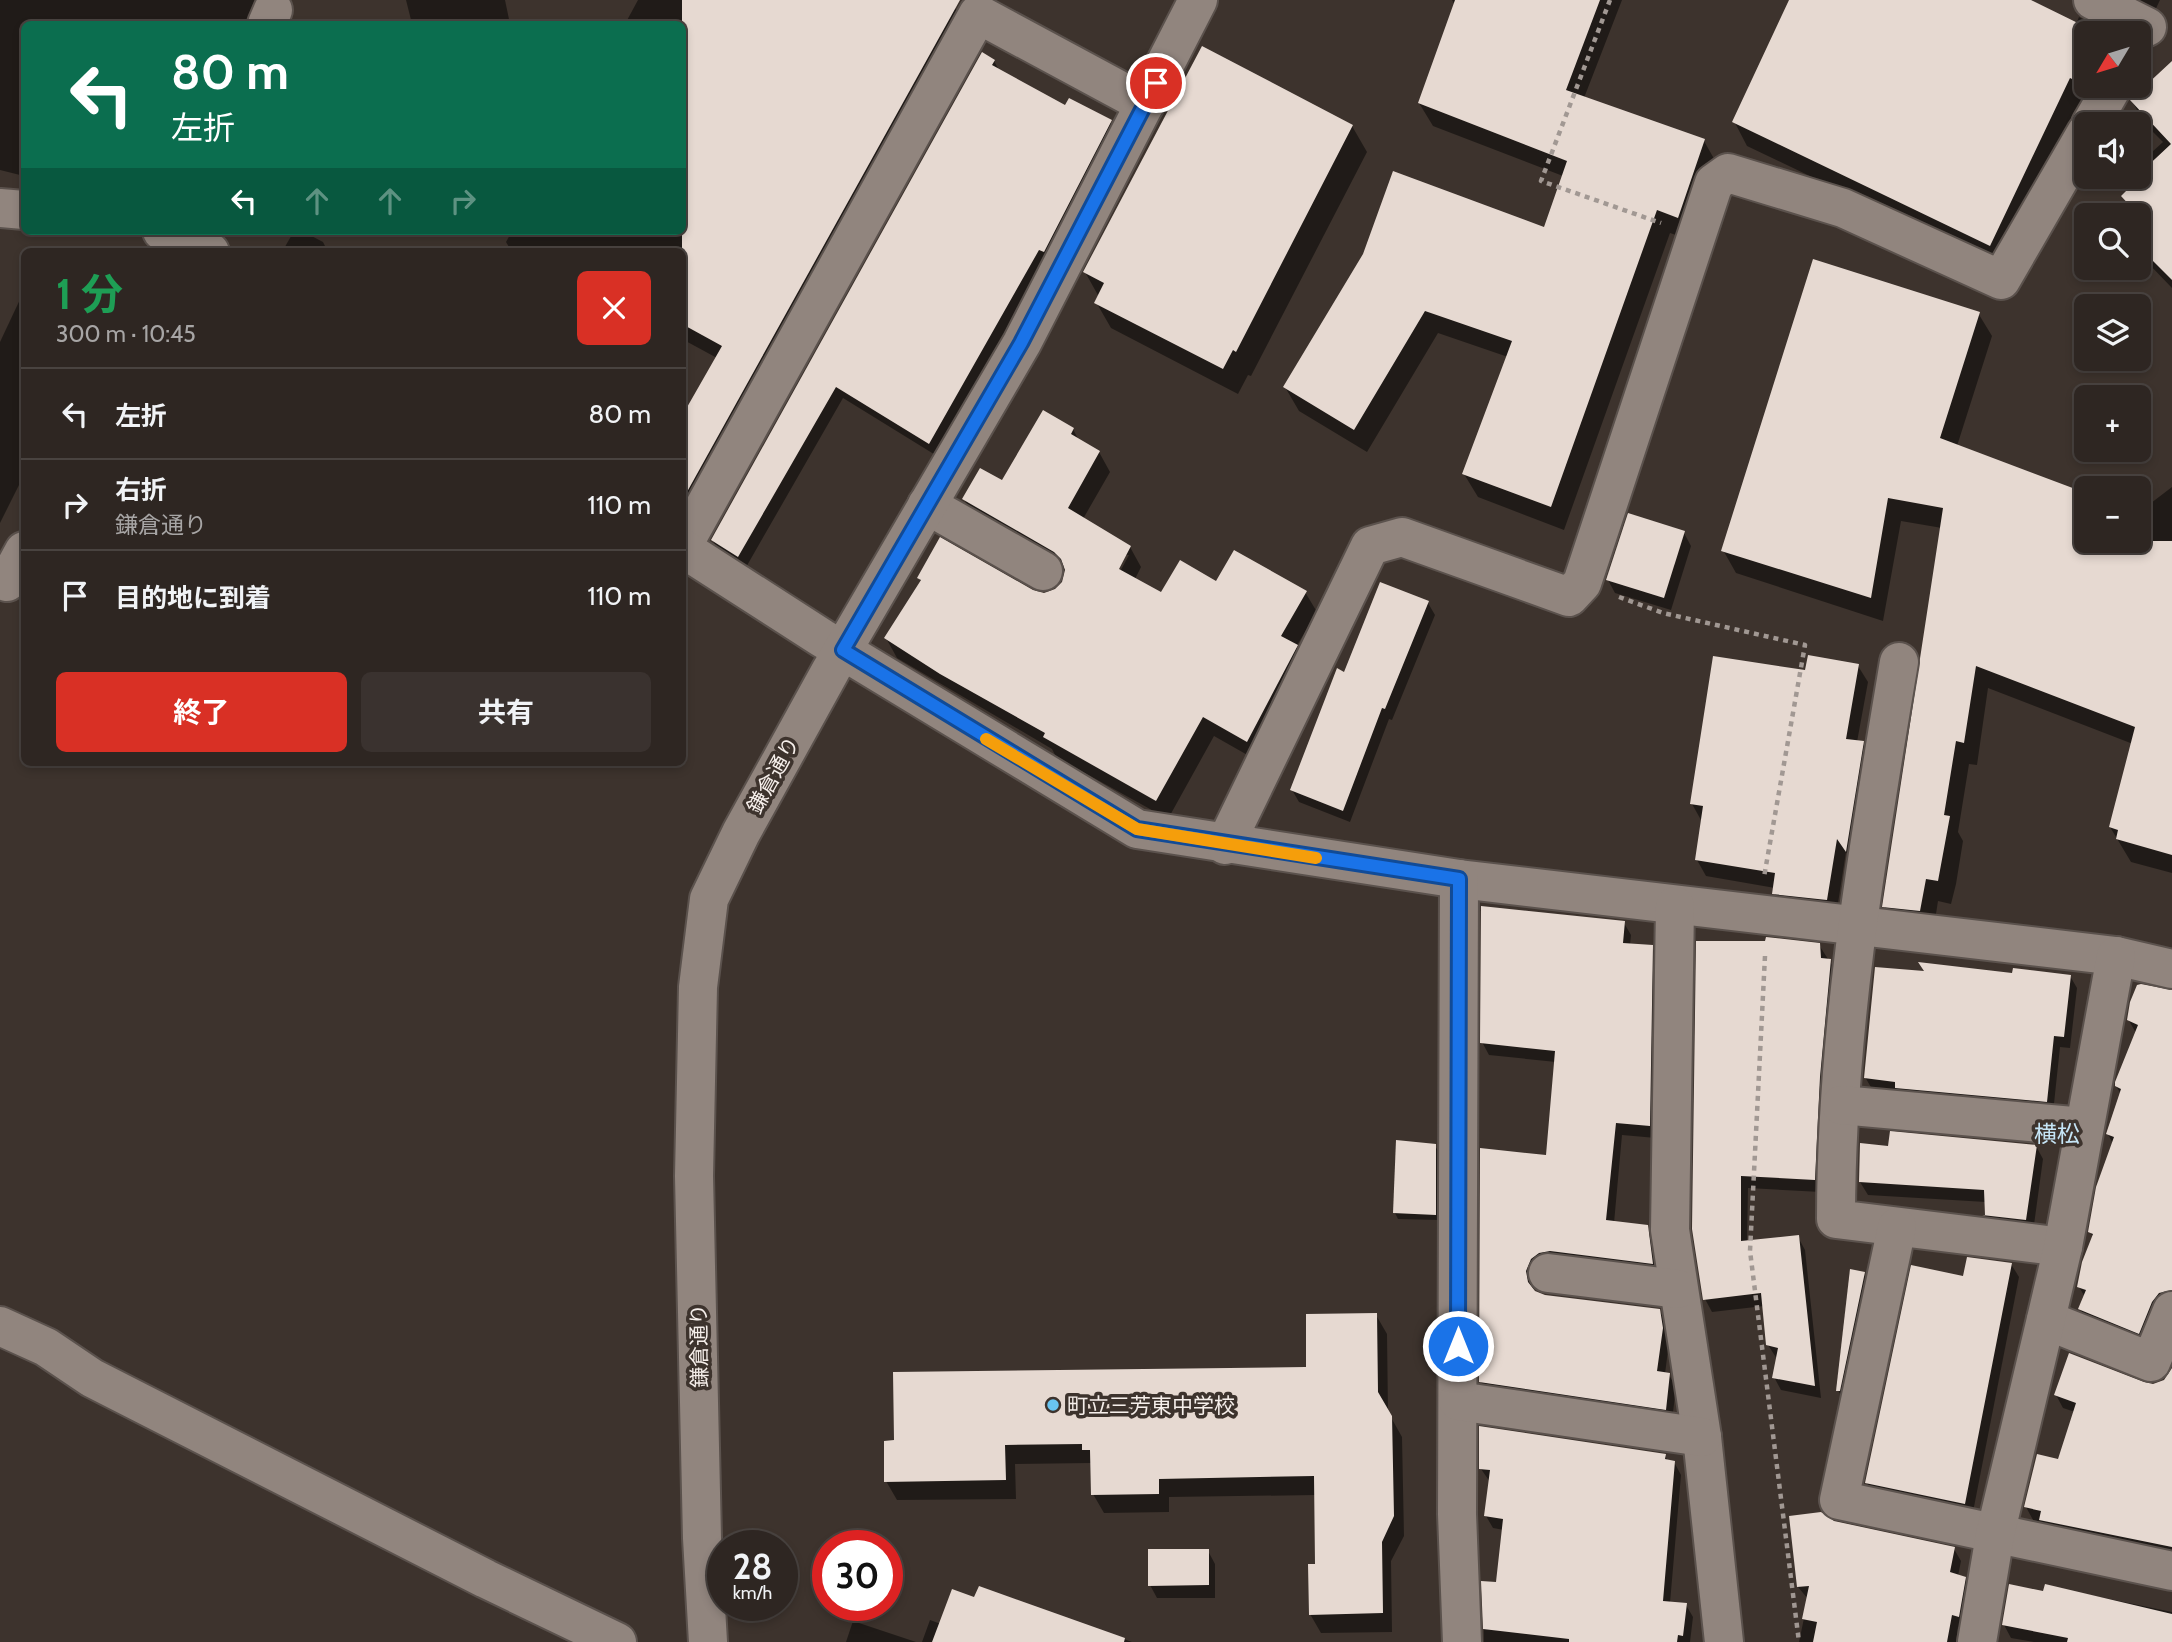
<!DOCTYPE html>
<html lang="ja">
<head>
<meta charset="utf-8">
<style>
  body { margin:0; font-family:Cabin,"Noto Sans JP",sans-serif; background:#3a322f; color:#f1f3f6; height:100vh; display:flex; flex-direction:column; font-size:26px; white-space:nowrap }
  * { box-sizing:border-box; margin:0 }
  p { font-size:23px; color:#a7a5a5 }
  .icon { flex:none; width:38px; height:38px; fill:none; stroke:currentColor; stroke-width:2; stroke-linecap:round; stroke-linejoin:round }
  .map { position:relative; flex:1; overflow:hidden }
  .panel { position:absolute; left:21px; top:248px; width:665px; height:518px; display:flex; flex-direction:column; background:#2e2622; border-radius:10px; box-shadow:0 4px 10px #0003,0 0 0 2px #494340 }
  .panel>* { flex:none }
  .hud { position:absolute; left:21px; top:21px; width:665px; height:214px; border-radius:10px; box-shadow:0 4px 10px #0003,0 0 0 2px #494340; background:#0b6e4f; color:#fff; overflow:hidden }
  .needle { width:46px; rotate:232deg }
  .tools { position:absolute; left:2074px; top:21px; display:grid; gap:14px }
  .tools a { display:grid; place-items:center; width:77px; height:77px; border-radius:10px; background:#2e2622; box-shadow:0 4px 10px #0003,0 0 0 2px #494340; font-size:35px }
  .speed { position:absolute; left:707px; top:1530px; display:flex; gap:14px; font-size:35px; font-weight:700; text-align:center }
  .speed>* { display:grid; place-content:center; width:91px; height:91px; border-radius:50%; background:#2e2622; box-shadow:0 4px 10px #0003,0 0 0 2px #494340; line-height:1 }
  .speed small { font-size:18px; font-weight:400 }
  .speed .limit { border:10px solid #d22; background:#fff; color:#111 }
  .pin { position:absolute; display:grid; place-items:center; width:60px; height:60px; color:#fff; margin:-30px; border:4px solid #fff; border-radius:50%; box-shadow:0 2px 7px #0007 }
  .me { position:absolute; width:77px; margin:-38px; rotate:0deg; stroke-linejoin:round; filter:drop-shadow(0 0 5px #0008) }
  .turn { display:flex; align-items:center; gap:24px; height:147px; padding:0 35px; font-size:32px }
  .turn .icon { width:91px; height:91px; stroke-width:2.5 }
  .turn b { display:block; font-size:49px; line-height:60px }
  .lanes { display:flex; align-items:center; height:66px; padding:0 35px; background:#0003; justify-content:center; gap:35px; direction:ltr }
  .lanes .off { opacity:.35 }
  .round { display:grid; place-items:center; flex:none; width:74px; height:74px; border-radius:10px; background:#3a322f }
  .headline { display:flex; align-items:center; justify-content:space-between; height:119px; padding:0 35px }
  h1 { font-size:42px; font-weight:700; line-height:52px; color:#1e9e55 }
  .primary-button { display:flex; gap:14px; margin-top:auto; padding:14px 35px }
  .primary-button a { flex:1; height:80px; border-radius:10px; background:#d93025; color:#fff; font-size:28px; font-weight:700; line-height:80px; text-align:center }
  .primary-button a+a { background:#3a322f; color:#f1f3f6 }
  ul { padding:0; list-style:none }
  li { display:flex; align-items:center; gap:21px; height:91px; padding:0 35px; border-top:2px solid #494340 }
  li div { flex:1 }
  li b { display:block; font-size:26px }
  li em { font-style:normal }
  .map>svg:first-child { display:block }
  .shadow { fill:#0007; fill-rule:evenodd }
  .building { fill:#e6d9d1 }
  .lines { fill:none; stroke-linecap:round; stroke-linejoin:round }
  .minor-casing { stroke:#5b524d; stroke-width:42 }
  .path { stroke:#a19893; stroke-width:4.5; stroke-dasharray:5 5; stroke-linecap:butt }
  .minor { stroke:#91857e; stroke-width:38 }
  .route-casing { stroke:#114b97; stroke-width:18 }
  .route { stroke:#1a73e8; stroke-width:12 }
  .slow { stroke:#f59e0b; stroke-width:12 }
  .poi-dot { fill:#69c4f0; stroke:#3d332d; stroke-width:2.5 }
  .labels { text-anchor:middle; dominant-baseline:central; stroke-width:7; stroke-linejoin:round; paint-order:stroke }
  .street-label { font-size:21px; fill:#f6efeb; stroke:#3d332d }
  .poi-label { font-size:21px; fill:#f6efeb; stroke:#3d332d; text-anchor:start }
  .neighbourhood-label { font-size:23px; fill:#c6e5f6; stroke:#3d332d }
</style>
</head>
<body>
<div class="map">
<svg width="2172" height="1642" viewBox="0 0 2172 1642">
  <rect width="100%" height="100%" fill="#3d332d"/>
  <!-- shadow -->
  <g class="shadow">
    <polygon points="0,0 260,0 256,24 24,24 24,176 0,170"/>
    <polygon points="406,0 505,0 510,24 412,24"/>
    <polygon points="638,0 941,0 955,8 969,32 682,534 682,421 717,358 682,339 682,252 512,252 506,242 512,231 682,231 682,24 625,24"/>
    <polygon points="1452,0 1622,0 1584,98 1704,141 1717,164 1691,240 1670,233 1564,530 1478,497 1464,474 1508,357 1438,333 1367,452 1299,411 1285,387 1545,229 1563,176 1433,126 1419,103 1455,5"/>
    <polygon points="1791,0 2026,0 2076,24 2079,17 2107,33 2086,33 2086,86 2109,86 2004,269 1747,146 1734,121"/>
    <polygon points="2109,0 2160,0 2150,21"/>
    <polygon points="994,61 1000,72 1065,108 1110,122 1118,134 937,456 843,398 745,569 720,553 713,541"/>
    <polygon points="2172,63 2172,288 2147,262 2138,248 2138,215 2134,215 2123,196 2146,171 2141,162 2163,142 2145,124 2132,101"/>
    <polygon points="1352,126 1367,152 1251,376 1248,375 1238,394 1111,328 1096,302 1099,297 1085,272"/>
    <polygon points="294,231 302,231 323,242 326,248 324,252 282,252"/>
    <polygon points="24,291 24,475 0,523 0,342"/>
    <polygon points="1978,313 1992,336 1957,446 2086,495 2086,541 2138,541 2138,513 2172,487 2172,873 2131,862 2110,827 2133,744 1988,688 1977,765 1969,764 1958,832 1963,841 1956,884 1951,904 1938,901 1933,933 1898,929 1884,906 1942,528 1901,521 1883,621 1736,573 1723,550"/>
    <path d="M1073,429L1079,441L1099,452L1110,472L1083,519L1130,547L1141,567L1135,579L1162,595L1217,583L1305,592L1317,612L1296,647L1308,666L1258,761L1214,736L1168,819L1056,757L1052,749L897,658L886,638L922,583L919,578L1044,595L1056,591L1063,583L1066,571L975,519L964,499L1002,483ZM1125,555H1129L1117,577L1114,576Z"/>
    <polygon points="1684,533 1691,546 1671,610 1615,593 1608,580"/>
    <polygon points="1428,603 1435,615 1392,720 1389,719 1350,822 1299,802 1292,790 1345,674"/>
    <polygon points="1858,666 1868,682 1857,742 1862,743 1872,759 1855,865 1846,852 1836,916 1784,910 1774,893 1775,888 1706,876 1697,860 1701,820 1692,804 1807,672"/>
    <polygon points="1624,923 1631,935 1630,945 1651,946 1659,959 1656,1138 1622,1135 1614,1223 1647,1227 1655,1240 1659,1276 1538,1272 1533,1285 1534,1291 1544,1296 1659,1310 1666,1323 1669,1342 1665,1374 1669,1375 1676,1387 1672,1421 1488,1394 1481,1382 1548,1157 1556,1062 1489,1055 1482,1042"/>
    <polygon points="1819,945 1837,973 1821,1192 1748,1188 1747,1242 1798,1237 1805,1250 1821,1398 1781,1390 1774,1377 1777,1359 1768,1345 1764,1306 1712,1312 1705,1299 1694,1229"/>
    <polygon points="1927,973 2070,976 2077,988 2070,1048 2060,1047 2053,1113 1872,1089 1865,1077"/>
    <polygon points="2172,998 2172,1304 2146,1346 2088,1322 2080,1309 2085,1297 2079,1287 2094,1239 2090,1232 2113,1144 2108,1134 2121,1094 2116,1086 2136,1033 2128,1019"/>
    <polygon points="1435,1146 1439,1152 1438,1220 1398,1219 1395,1213"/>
    <polygon points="2036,1146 2043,1159 2033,1232 1991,1228 1985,1216 1986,1202 1868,1195 1860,1182 1890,1148"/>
    <polygon points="2011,1264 2019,1277 1972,1517 1874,1496 1867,1483 1965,1278"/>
    <polygon points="1864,1274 1871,1287 1845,1403 1838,1390"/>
    <polygon points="1376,1315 1387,1334 1388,1412 1402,1437 1404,1536 1391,1561 1392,1632 1321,1633 1310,1614 1317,1566 1316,1495 1169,1497 1169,1512 1104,1513 1093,1494 1091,1463 1015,1464 1016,1499 897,1500 886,1481 885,1442 1308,1369"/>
    <polygon points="2172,1372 2172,1560 2049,1533 2042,1522 2033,1520 2026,1507 2059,1461 2075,1412 2063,1408 2056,1395 2142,1384 2155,1385 2165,1381"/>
    <polygon points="1665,1455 1668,1462 1674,1462 1681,1475 1670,1603 1686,1605 1693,1617 1690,1642 1484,1642 1483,1583 1497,1584 1504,1530 1493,1528 1486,1516 1490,1482 1481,1469"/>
    <polygon points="1791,1517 1954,1549 1961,1561 1958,1576 1965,1578 1972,1591 1966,1628 1958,1627 1956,1642 1799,1642 1808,1599 1798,1587"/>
    <polygon points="1208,1551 1215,1564 1215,1598 1157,1598 1150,1585"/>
    <polygon points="2046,1586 2172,1612 2172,1642 2034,1642 2011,1638 2004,1625 2044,1593"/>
    <polygon points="980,1588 1132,1642 922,1642 930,1620 941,1624 975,1599"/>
    <polygon points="853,1621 916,1642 846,1642"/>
  </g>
  <!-- building -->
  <g class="building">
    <polygon points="682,0 960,0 682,501 682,416 722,346 682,324"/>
    <polygon points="1455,0 1600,0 1566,90 1705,139 1678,218 1657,210 1551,507 1462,474 1512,341 1425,311 1354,430 1283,387 1363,254 1393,171 1544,227 1567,161 1418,103"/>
    <polygon points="1789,0 2031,0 2086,27 2086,86 2070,78 1990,246 1732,122"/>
    <polygon points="1202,46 1353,125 1236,352 1233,350 1223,369 1094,303 1104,283 1083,272"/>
    <polygon points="982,52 995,60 992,65 1065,105 1069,98 1112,120 1044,252 1039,250 929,444 836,387 738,557 711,540"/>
    <polygon points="2172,61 2172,280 2138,246 2138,215 2134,215 2131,211 2133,209 2121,196 2127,190 2125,187 2171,144 2130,100"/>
    <polygon points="1813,259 1980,312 1940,438 2086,493 2086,541 2172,541 2172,855 2116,839 2118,830 2109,827 2135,727 1976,666 1964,743 1956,741 1944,815 1950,816 1938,881 1926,879 1920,911 1882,907 1943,508 1888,498 1871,598 1721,551"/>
    <polygon points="1043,410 1074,428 1071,434 1100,451 1068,508 1131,546 1119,569 1161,592 1180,560 1216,581 1234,550 1307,591 1281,636 1298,645 1247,742 1203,717 1156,801 1043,737 1045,733 940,674 884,638 921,580 917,578 940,537 1033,590 1044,593 1055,589 1062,582 1065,570 1061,559 1054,552 962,499 980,468 1002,480"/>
    <polygon points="1628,513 1685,531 1664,598 1606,580"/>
    <polygon points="1380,582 1429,601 1385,709 1382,708 1343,811 1290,790 1337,668 1344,672"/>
    <polygon points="1808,655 1859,664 1846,739 1864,741 1846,852 1837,839 1827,900 1772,894 1775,873 1695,860 1703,806 1690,804 1713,656 1805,670"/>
    <polygon points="1481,906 1625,921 1623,943 1653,945 1650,1126 1616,1123 1606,1220 1648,1225 1653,1264 1550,1251 1539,1253 1531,1259 1526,1271 1528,1282 1535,1291 1545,1295 1660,1309 1663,1328 1657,1371 1670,1373 1666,1410 1479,1382 1480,1148 1546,1155 1555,1051 1480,1043"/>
    <polygon points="1766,937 1820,943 1821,958 1831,959 1820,1077 1815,1180 1741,1176 1741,1241 1799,1235 1815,1386 1772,1378 1778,1348 1766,1345 1761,1293 1703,1300 1692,1229 1696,941 1765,941"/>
    <polygon points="1918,962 2012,973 2013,968 2071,975 2064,1037 2054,1036 2047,1102 1895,1088 1895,1082 1864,1078 1875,967 1924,971"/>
    <polygon points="2141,984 2172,990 2172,1290 2159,1293 2152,1302 2139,1334 2078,1309 2086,1290 2077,1287 2082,1262 2093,1234 2088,1232 2096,1187 2114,1137 2106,1134 2121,1089 2115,1086 2115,1082 2138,1025 2127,1020 2130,1002 2137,985"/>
    <polygon points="1890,1131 2037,1145 2026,1220 1982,1215 1985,1215 1984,1190 1859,1182 1860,1143 1888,1146"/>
    <polygon points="1396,1140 1436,1144 1436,1215 1393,1213"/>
    <polygon points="1967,1257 2012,1263 1965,1504 1865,1483 1911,1265 1963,1276"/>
    <polygon points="1850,1269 1865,1272 1840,1391 1836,1391"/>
    <polygon points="1377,1313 1378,1392 1392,1416 1394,1516 1382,1542 1383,1613 1309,1615 1308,1564 1315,1564 1314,1476 1159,1479 1159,1494 1091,1495 1090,1450 1082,1450 1082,1444 1005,1445 1006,1480 884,1482 884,1441 894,1440 893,1372 1306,1367 1306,1314"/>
    <polygon points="2069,1353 2144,1382 2153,1384 2164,1380 2172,1368 2172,1547 2039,1520 2041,1511 2024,1507 2037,1454 2058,1459 2076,1403 2054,1395"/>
    <polygon points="1479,1426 1666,1454 1665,1459 1675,1461 1663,1601 1687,1603 1683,1636 1678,1635 1677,1642 1569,1642 1569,1639 1483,1629 1481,1581 1496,1582 1503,1519 1484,1516 1490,1470 1479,1469"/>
    <polygon points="1821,1512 1834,1521 1955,1547 1950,1572 1966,1577 1959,1617 1952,1615 1947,1642 1813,1642 1817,1622 1802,1619 1809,1586 1797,1587 1789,1516"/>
    <polygon points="1148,1549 1209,1549 1209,1585 1148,1586"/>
    <polygon points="2009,1584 2043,1591 2045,1584 2172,1614 2172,1642 2067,1642 2068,1638 2002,1625"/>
    <polygon points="979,1586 1125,1638 1124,1642 932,1642 952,1589 974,1597"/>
  </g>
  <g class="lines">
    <defs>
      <g id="minor">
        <polyline points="2093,0 2147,27"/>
        <polyline points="267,24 273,10"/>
        <polyline points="2091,124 2113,86"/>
        <polyline points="0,208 24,210"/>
        <polyline points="162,231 176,233 210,252"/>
        <polyline points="927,505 1043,571"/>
        <polyline points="682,547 978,14 1145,104"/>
        <polyline points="682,548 822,638 1137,829 1459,879 2116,956 2172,969"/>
        <polyline points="7,582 24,551"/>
        <path d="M1899,662C1868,847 1836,1031 1836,1219L2063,1247"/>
        <polyline points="1225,845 1370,546 1402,537 1569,597 1582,583 1714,183 1728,173 1843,208 2001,280 2086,133"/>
        <polyline points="1459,879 1457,1514 1462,1642"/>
        <polyline points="1675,906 1670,1230 1702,1437 1724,1642"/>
        <polyline points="1841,1105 2084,1127"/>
        <polyline points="1897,1227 1839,1500 2172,1571"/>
        <polyline points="1548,1273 1678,1289"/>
        <polyline points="2046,1320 2151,1362 2172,1311"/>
        <polyline points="0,1326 46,1347 92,1378 486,1579 617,1642"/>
        <polyline points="1458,1401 1702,1437"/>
        <polyline points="708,1642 702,1538 694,1176 698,987 709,899 741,833 831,670 1022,343 1198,0"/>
        <polyline points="1977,1642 1995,1535 2063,1247 2116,956"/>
      </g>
    </defs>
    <!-- minor casing -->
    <use href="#minor" class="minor-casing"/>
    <!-- path -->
    <g class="path">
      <polyline points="1610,0 1541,181 1661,223"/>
      <polyline points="1619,597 1663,613 1805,645 1764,877"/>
      <polyline points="1765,956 1750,1251 1799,1642"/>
    </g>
    <!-- minor -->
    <use href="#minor" class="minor"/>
  </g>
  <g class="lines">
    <defs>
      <polyline id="route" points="1156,83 1021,343 843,650 1137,829 1459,879 1458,1346"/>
    </defs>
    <!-- route casing -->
    <use href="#route" class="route-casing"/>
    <!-- route -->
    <use href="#route" class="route"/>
    <!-- slow -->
    <polyline class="slow" points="986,739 1137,829 1316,858"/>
  </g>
  <!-- markers -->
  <circle class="poi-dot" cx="1053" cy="1405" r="7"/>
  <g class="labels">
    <!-- street labels -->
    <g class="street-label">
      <text transform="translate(773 775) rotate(-61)">鎌倉通り</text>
      <text transform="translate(699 1346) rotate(-91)">鎌倉通り</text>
    </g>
    <!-- poi labels -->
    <g class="poi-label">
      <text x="1067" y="1405">町立三芳東中学校</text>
    </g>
    <!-- neighbourhood labels -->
    <g class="neighbourhood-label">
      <text x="2057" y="1134">横松</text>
    </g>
  </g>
</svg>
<div class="tools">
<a><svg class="needle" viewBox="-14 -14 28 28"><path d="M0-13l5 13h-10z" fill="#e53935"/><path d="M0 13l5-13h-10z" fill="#a7a5a5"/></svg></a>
<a><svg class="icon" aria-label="sound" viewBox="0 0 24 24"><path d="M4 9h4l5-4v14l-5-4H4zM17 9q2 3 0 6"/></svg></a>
<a><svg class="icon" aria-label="search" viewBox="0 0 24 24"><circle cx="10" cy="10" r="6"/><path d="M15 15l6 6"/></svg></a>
<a><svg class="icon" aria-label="layers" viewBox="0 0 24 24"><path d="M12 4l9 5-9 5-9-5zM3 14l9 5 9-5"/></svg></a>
<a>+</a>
<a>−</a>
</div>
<div class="speed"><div>28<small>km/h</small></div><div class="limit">30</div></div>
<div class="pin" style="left:1156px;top:83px;background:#d93025"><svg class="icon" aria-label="arrive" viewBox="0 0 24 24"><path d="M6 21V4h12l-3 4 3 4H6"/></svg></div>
<svg class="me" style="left:1458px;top:1346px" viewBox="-20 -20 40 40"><circle r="17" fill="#1a73e8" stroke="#fff" stroke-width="3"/><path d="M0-11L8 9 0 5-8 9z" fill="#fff"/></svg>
<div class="hud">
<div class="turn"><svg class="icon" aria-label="left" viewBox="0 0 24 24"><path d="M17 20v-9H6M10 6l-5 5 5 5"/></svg><div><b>80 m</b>左折</div></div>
<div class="lanes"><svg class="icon" aria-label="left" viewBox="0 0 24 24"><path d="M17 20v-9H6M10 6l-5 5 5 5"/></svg><svg class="icon off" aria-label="ahead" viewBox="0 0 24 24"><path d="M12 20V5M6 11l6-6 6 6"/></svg><svg class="icon off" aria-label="ahead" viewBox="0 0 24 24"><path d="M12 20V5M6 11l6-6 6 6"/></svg><svg class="icon off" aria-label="right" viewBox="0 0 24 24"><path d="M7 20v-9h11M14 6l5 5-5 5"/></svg></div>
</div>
<section class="panel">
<div class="headline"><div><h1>1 分</h1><p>300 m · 10:45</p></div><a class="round" style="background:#d93025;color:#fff"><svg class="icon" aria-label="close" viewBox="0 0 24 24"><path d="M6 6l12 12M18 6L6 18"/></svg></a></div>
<ul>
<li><svg class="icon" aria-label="left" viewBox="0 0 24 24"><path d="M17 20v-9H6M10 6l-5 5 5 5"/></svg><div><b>左折</b></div><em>80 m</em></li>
<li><svg class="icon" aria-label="right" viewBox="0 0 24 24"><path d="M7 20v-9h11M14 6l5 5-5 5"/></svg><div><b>右折</b><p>鎌倉通り</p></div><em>110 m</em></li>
<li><svg class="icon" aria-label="arrive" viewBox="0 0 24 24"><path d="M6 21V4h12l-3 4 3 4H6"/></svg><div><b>目的地に到着</b></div><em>110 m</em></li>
</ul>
<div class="primary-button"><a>終了</a><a>共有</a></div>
</section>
</div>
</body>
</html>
